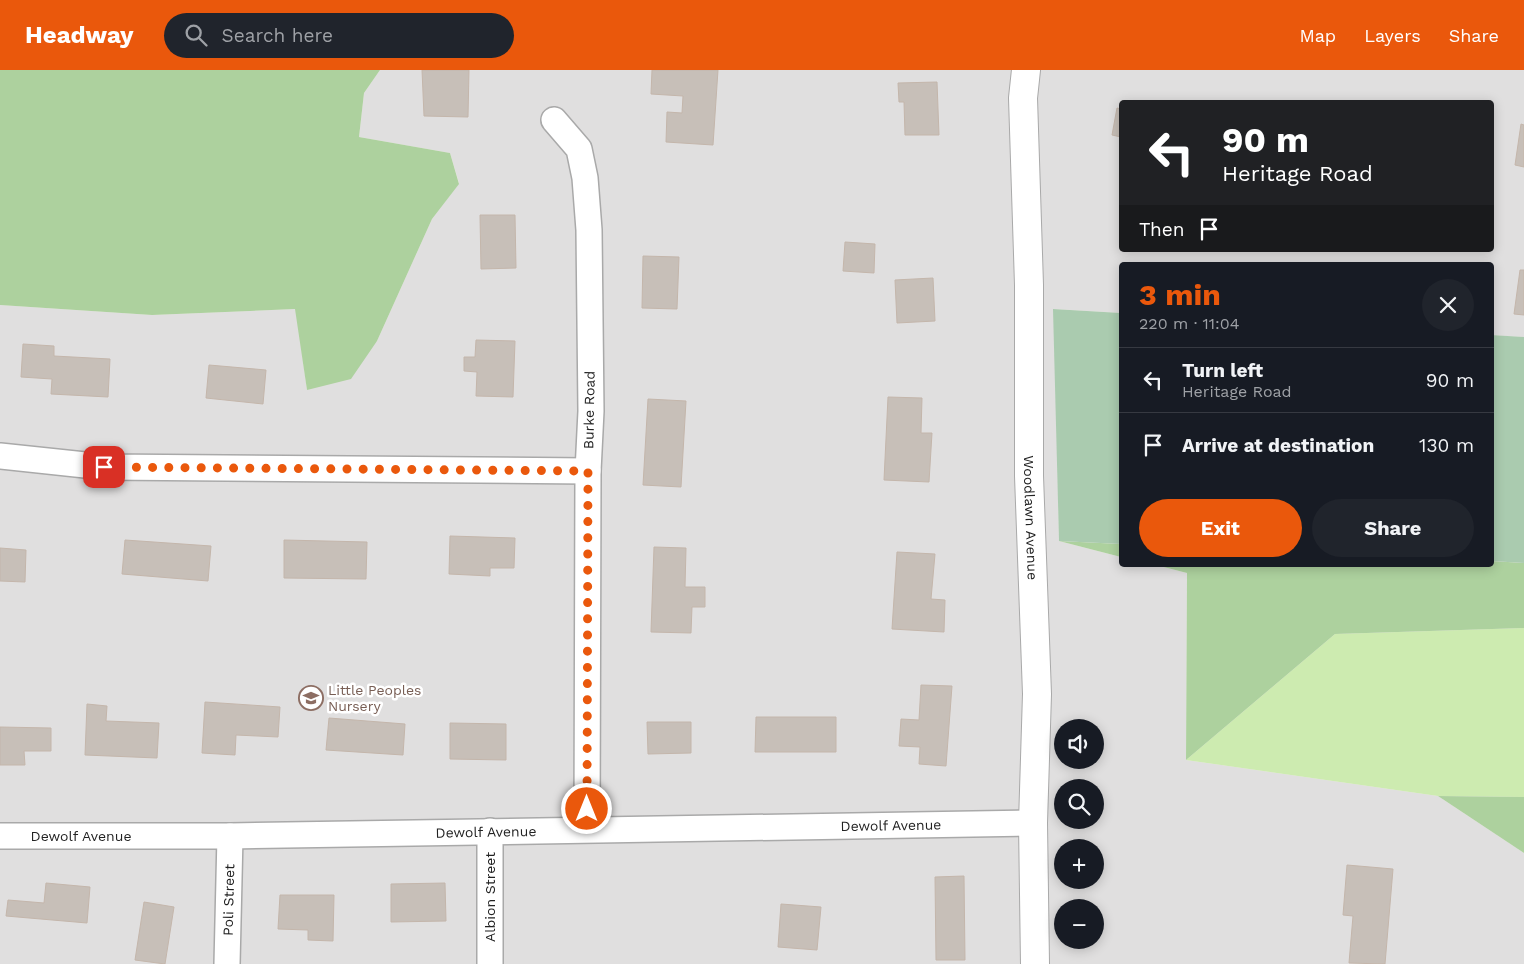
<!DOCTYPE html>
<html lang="en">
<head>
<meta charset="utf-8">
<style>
  body { margin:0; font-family:"Work Sans",sans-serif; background:#20242c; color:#f1f3f6; height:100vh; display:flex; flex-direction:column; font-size:19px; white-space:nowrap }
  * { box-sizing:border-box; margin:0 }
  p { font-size:16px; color:#9ea1a6 }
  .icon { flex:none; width:28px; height:28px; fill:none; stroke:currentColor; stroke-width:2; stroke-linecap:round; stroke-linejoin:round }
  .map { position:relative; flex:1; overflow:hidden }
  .details { position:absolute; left:1119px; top:192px; width:375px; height:305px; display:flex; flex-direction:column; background:#171b24; border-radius:5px; box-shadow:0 2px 12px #0003 }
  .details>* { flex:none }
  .hud { position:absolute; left:1119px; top:30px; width:375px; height:152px; border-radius:5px; box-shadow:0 2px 12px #0003; background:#202124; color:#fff; overflow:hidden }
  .controls { position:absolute; left:1054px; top:649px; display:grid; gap:10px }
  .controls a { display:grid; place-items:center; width:50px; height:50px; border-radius:50%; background:#171b24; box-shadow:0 2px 12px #0003; font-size:25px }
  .pin { position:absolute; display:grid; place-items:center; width:42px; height:42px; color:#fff; margin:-21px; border-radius:10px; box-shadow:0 2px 8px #0006 }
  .me { position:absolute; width:55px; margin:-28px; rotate:0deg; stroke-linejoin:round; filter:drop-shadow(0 0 4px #0008) }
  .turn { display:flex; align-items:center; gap:18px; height:105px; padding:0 20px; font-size:22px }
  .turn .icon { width:65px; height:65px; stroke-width:2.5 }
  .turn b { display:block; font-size:35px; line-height:42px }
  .then { display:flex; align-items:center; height:48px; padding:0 20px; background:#0003; gap:10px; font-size:19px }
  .round { display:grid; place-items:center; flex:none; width:52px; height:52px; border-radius:26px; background:#20242c }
  .headline { display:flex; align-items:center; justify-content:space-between; height:85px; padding:0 20px }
  h1 { font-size:30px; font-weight:700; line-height:38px; color:#ea580c }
  .cta { display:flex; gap:10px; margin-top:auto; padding:10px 20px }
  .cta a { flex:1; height:58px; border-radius:30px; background:#ea580c; color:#fff; font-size:20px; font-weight:700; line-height:58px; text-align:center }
  .cta a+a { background:#20242c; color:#f1f3f6 }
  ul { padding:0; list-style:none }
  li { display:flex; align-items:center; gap:15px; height:65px; padding:0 20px; border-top:1px solid #363941 }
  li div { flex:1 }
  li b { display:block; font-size:19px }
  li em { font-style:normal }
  header { display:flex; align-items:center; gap:30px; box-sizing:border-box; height:70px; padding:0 25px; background:#ea580c; color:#fff }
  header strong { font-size:24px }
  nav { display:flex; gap:28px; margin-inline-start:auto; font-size:18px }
  .search { width:350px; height:45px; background:#20242c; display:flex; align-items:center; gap:12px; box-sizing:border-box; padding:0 18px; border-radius:28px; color:#9ea1a6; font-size:19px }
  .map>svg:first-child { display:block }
  .residential { fill:#e0dfdf; fill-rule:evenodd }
  .grass { fill:#cdebb0 }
  .forest { fill:#add19e }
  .cemetery { fill:#aacbaf }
  .building { fill:#c7bfb8; stroke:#c4b6ab }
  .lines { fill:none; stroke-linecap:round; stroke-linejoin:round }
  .minor-casing { stroke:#a9a9a9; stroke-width:28 }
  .tertiary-casing { stroke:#a9a9a9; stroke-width:30 }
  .minor { stroke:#fff; stroke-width:25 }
  .tertiary { stroke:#fff; stroke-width:28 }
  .route { stroke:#ea580c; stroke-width:9; stroke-dasharray:0 16.2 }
  .labels { text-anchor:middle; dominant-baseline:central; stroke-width:5; stroke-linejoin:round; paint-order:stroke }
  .street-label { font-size:14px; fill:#222; stroke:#fff }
  .education-label { font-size:14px; fill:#785e54; stroke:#fff; text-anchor:start }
</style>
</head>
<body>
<header>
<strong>Headway</strong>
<div class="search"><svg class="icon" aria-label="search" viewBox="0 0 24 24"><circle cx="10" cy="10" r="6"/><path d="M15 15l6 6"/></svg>Search here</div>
<nav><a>Map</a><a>Layers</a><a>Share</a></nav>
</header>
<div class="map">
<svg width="1524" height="894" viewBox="0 0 1524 894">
  <rect width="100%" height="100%" fill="#f2efe9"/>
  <!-- residential -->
  <path class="residential" d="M380,0H1524V267L1491,265V195H1121V243L1054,239L1059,471L1121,487V495H1156L1187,503L1186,690L1438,726L1524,783V894H0V235L152,245L296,239L307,320L377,271L432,149L459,113L450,83L359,67L364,23ZM1121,32H1491V180H1121ZM1062,658H1095V690H1062ZM1062,718H1095V750H1062ZM1062,778H1095V810H1062ZM1062,838H1095V870H1062Z"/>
  <!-- grass -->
  <polygon class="grass" points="1524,558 1524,727 1438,726 1186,690 1335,564"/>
  <!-- forest -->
  <g class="forest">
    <polygon points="0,0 380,0 364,23 359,67 450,83 459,114 432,149 377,271 351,309 307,320 295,239 152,245 0,235"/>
    <polygon points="1059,471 1121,474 1121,487"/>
    <polygon points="1491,491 1524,493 1524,558 1335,564 1186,690 1187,503 1156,495 1491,495"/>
    <polygon points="1438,726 1524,727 1524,783"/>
  </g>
  <!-- cemetery -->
  <g class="cemetery">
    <polygon points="1053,239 1121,243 1121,474 1059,471"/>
    <polygon points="1491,265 1524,267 1524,493 1491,491"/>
  </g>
  <!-- building -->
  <g class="building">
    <polygon points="422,0 469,0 468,47 424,46"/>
    <polygon points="652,0 718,0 713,75 666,72 667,42 682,43 683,26 651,24"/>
    <polygon points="937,12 939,65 905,65 904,32 899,32 898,13"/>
    <polygon points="1117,38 1121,39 1121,67 1112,65"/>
    <polygon points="1521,54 1524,55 1524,97 1515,95"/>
    <polygon points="480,145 515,145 516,198 481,199"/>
    <polygon points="845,172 875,174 874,203 843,201"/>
    <polygon points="643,186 679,187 677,239 642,238"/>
    <polygon points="1520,200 1524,200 1524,245 1514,244"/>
    <polygon points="933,208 935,251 897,253 895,210"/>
    <polygon points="476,270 515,271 513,327 476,326 477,302 464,301 464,287 475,287"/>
    <polygon points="23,274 54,276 54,286 110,289 108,327 51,324 52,309 21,307"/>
    <polygon points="209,295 266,300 263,334 206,328"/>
    <polygon points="888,327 922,328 921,363 932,363 929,412 884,410"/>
    <polygon points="648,329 686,331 681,417 643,415"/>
    <polygon points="450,466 515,468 514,498 490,498 490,506 449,504"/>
    <polygon points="125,470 211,476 208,511 122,504"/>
    <polygon points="284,470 367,472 366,509 284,508"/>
    <polygon points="654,477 686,478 685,517 705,517 705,537 692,537 691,563 651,562"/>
    <polygon points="0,478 26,480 25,512 0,511"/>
    <polygon points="897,482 935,484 931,529 945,530 944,562 892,559"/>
    <polygon points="921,615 952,616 946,696 919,694 920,677 899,676 901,649 919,650"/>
    <polygon points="205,632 280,637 278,667 236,665 235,685 202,683"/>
    <polygon points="87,634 107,636 106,651 159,653 157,688 85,685"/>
    <polygon points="756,647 836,647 836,682 755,682"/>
    <polygon points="329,648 405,654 403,685 326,680"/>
    <polygon points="647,652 691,652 691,683 648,684"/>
    <polygon points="450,653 506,654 506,690 450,689"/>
    <polygon points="0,657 51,658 51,681 24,681 25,695 0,695"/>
    <polygon points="1347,795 1393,799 1385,894 1349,893 1353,846 1343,845"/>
    <polygon points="964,806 965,890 936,890 935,807"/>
    <polygon points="46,813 90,817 87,853 6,846 8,830 44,833"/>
    <polygon points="445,813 446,851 391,852 391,814"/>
    <polygon points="280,825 334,825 333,871 308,870 308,860 278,859"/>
    <polygon points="144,832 174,837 165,894 135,890"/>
    <polygon points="781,834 821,837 817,880 778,877"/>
  </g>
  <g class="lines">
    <defs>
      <g id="minor">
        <polyline points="554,50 579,79 585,108 589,160 591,341 588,401 587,759"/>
        <polyline points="0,386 104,397 588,401"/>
        <polyline points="490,761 490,894"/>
        <path id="s1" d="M0,766H230L1033,753"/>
        <path id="s2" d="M227,894L230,766"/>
      </g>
      <g id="tertiary">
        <path id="s3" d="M1026,0L1023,28L1029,215V406L1037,624L1033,753L1035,894"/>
      </g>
    </defs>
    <!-- minor casing -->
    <use href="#minor" class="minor-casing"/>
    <!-- tertiary casing -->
    <use href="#tertiary" class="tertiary-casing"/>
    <!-- minor -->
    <use href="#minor" class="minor"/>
    <!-- tertiary -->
    <use href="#tertiary" class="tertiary"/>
  </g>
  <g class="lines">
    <!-- route -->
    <polyline class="route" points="104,397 588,401 587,739"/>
  </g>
  <!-- icons -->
  <defs>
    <symbol id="school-ring" viewBox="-11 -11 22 22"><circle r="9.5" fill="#fff" stroke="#8d6e63" stroke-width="1.5"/><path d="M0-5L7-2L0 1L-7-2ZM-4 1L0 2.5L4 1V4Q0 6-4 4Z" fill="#8d6e63"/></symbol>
  </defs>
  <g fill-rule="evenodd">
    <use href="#school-ring" x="297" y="614" width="28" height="28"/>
  </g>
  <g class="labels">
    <!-- street labels -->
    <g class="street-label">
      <text transform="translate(589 340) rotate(-89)">Burke Road</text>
      <text stroke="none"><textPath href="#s3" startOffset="448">Woodlawn Avenue</textPath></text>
      <text stroke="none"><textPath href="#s1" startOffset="891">Dewolf Avenue</textPath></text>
      <text stroke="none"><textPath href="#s1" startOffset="486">Dewolf Avenue</textPath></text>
      <text stroke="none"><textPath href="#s1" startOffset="81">Dewolf Avenue</textPath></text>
      <text transform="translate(490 827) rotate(-90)">Albion Street</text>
      <text stroke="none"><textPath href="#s2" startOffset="64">Poli Street</textPath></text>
    </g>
    <!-- education labels -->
    <g class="education-label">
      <text x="328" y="620">Little Peoples<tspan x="328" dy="16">Nursery</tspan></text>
    </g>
  </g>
</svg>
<div class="controls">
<a><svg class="icon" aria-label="sound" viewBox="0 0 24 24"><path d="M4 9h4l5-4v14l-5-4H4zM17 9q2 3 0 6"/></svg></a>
<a><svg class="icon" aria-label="search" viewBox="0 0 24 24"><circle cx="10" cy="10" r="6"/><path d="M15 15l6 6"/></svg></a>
<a>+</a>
<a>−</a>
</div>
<div class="pin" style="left:104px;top:397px;background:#d93025"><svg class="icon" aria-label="arrive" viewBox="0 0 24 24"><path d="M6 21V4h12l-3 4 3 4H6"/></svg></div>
<svg class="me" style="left:587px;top:739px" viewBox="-20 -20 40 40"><circle r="17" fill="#ea580c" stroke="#fff" stroke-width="3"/><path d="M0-11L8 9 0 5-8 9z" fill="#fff"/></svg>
<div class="hud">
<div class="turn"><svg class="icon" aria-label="left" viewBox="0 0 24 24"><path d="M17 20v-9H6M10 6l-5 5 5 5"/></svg><div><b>90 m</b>Heritage Road</div></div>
<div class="then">Then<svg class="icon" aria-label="arrive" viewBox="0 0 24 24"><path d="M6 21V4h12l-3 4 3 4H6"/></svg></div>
</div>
<section class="details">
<div class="headline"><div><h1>3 min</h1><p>220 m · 11:04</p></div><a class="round"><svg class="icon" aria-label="close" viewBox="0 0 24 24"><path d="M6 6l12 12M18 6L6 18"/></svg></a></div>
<ul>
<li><svg class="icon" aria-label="left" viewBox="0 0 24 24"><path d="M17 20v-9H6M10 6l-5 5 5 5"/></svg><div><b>Turn left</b><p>Heritage Road</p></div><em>90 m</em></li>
<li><svg class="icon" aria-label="arrive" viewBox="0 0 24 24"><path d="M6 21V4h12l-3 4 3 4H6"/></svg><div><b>Arrive at destination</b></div><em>130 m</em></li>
</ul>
<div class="cta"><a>Exit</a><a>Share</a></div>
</section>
</div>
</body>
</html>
